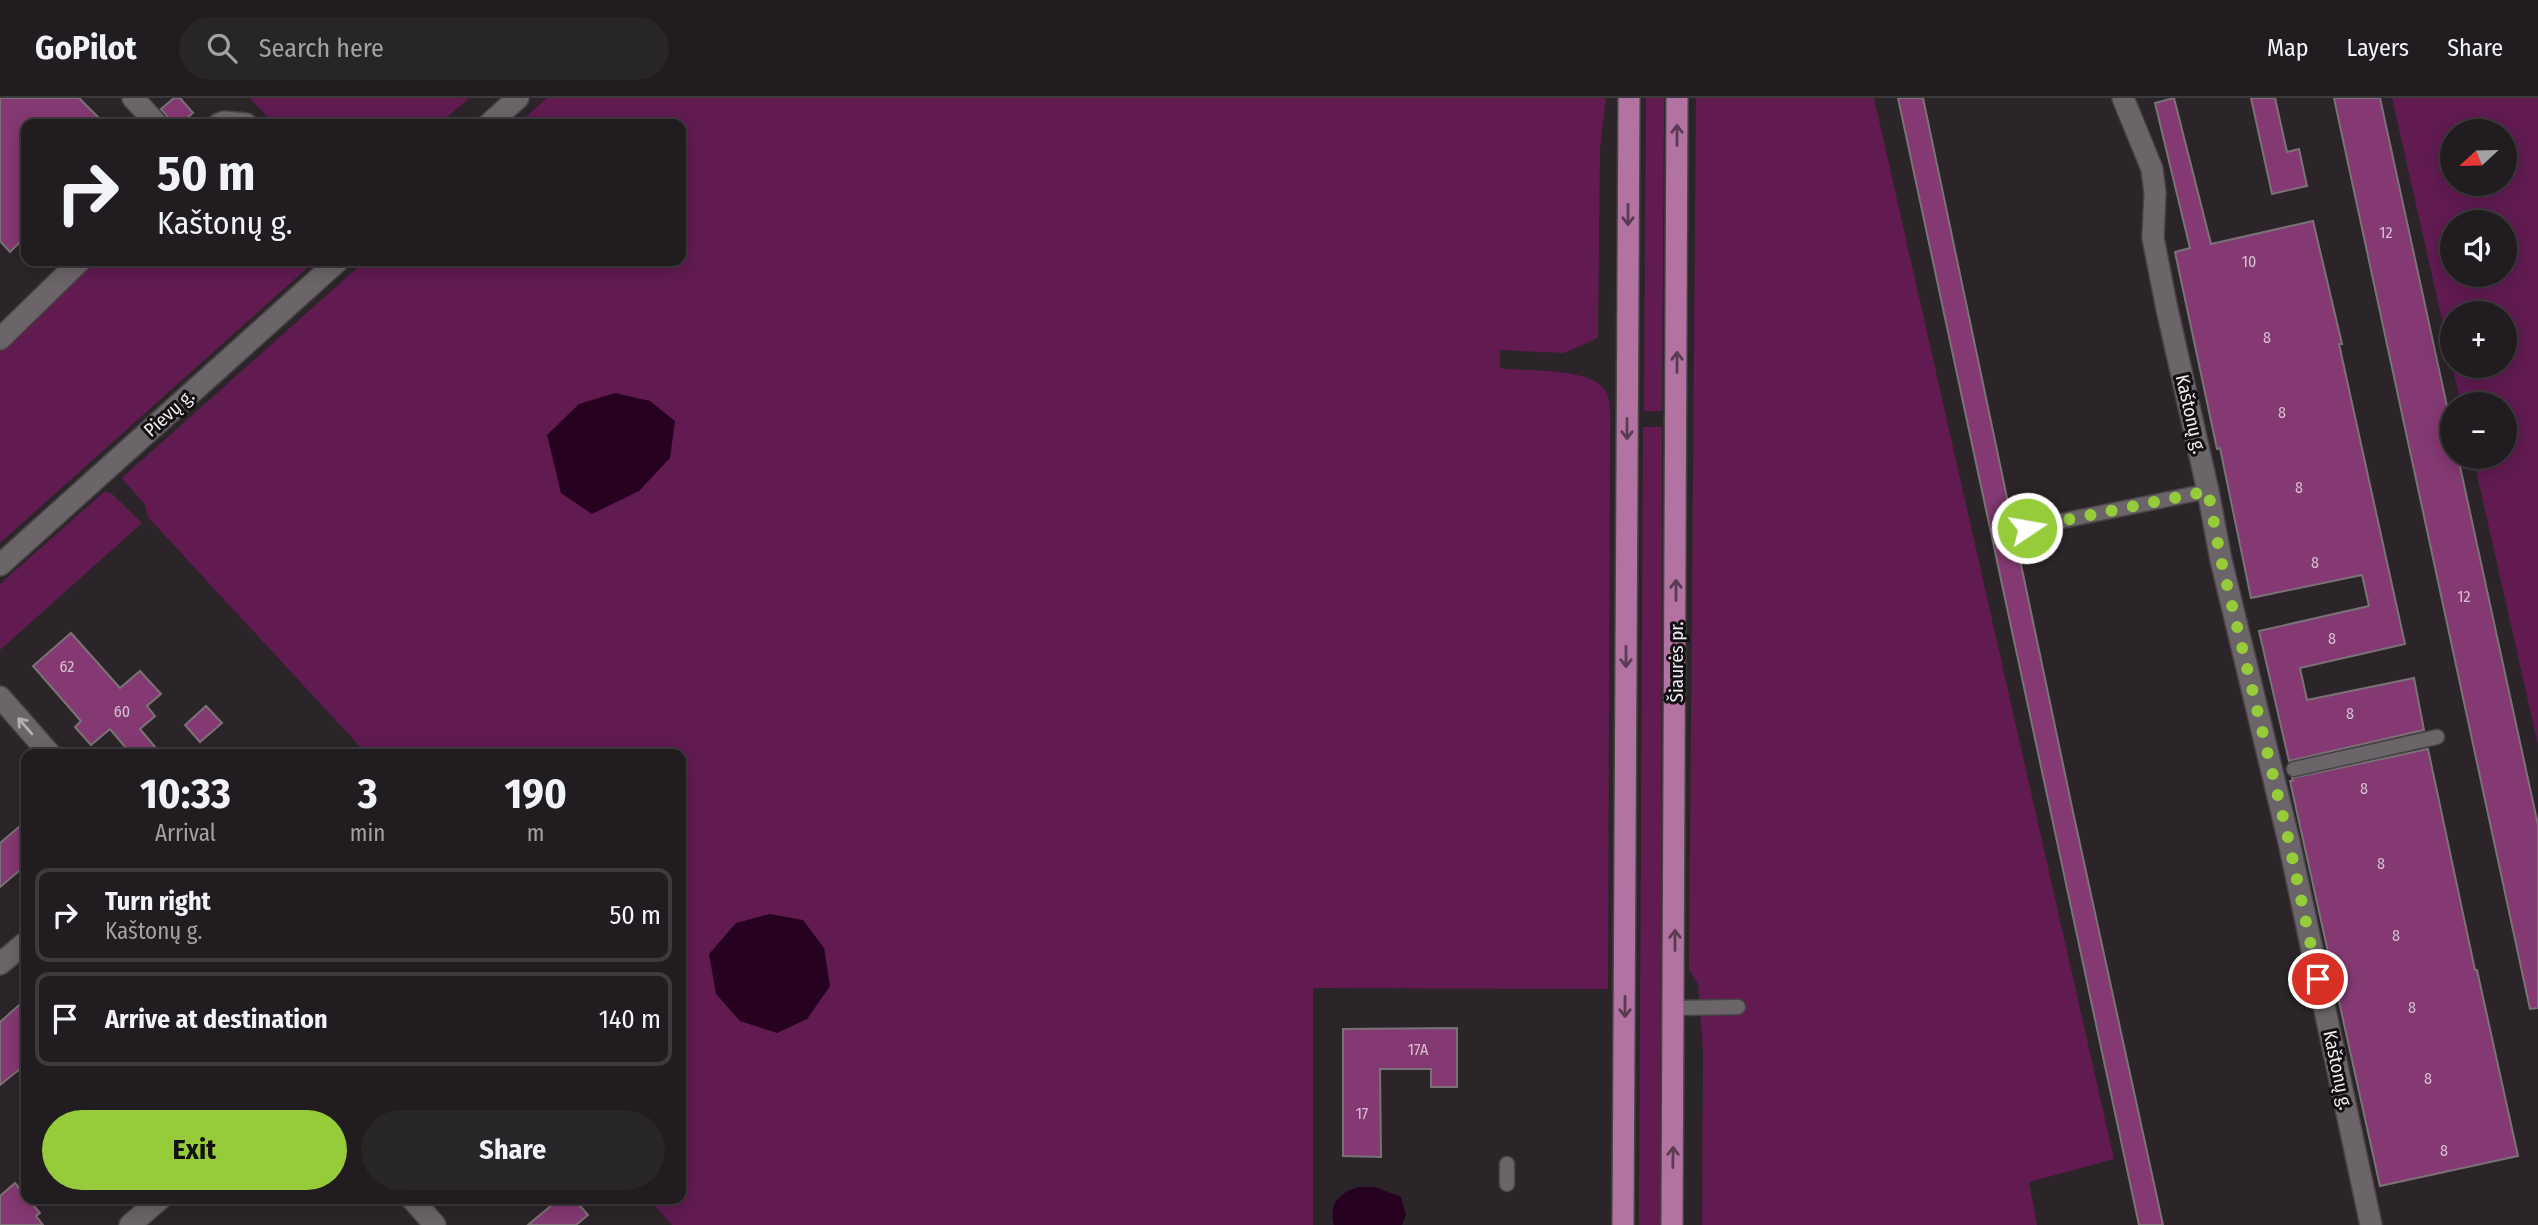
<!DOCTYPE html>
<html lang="en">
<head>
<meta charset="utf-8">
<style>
  body { margin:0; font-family:"Fira Sans Condensed",sans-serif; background:#282528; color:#f1f3f6; height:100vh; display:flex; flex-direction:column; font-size:26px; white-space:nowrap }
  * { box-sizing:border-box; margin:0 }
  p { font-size:23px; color:#a2a1a4 }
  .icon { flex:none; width:38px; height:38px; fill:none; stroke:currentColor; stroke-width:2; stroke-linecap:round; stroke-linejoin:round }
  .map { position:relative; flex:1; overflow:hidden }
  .panel { position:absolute; left:21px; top:651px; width:665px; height:455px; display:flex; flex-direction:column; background:#201c1f; border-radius:14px; box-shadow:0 4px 18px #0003,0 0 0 2px #3d3a3d }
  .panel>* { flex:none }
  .top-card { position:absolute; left:21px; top:21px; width:665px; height:147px; border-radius:14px; box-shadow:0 4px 18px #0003,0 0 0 2px #3d3a3d; background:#201c1f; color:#f1f3f6; overflow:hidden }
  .needle { width:46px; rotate:248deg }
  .controls { position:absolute; left:2440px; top:21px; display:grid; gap:14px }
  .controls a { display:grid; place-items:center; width:77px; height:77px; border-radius:50%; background:#201c1f; box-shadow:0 4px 18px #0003,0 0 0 2px #3d3a3d; font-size:35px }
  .pin { position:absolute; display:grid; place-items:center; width:60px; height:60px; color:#fff; margin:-30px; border:4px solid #fff; border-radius:50%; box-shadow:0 2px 7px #0007 }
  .me { position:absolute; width:77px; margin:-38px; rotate:78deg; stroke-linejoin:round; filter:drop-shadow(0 0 5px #0008) }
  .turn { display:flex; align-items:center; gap:24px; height:147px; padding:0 21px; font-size:32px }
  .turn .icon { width:91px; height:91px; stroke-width:2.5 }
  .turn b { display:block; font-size:49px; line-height:60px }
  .eta { display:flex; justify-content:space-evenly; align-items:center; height:119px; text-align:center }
  .eta b { font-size:42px; font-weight:700; line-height:49px }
  .primary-button { display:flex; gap:14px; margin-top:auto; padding:14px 21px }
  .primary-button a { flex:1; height:80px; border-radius:42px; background:#96cc3a; color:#111; font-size:28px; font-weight:700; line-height:80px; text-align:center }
  .primary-button a+a { background:#282528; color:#f1f3f6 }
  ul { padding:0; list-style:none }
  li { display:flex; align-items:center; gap:21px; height:94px; margin:0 14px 10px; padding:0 7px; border:4px solid #3d3a3d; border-radius:14px }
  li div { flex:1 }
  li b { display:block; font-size:26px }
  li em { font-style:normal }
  header { display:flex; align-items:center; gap:42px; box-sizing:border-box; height:98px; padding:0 35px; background:#201c1f; border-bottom:2px solid #3d3a3d }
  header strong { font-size:33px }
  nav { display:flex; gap:38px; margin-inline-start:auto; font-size:24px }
  .search { width:490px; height:63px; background:#282528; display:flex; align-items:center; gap:18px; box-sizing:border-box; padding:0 24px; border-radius:38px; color:#a2a1a4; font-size:26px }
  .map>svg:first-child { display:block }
  .green { fill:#611b51; fill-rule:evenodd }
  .water { fill:#270220 }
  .building { fill:#843972; stroke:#7a7277; stroke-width:2 }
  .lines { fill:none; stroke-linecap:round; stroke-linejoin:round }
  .service-casing { stroke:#484346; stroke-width:17 }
  .minor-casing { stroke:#484346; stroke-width:24 }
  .primary-casing { stroke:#484346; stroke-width:24 }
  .service { stroke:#6b6469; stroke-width:14 }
  .minor { stroke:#6b6469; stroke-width:21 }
  .primary { stroke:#b373a2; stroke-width:21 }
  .oneway { stroke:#5a3c52 }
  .oneway2 { stroke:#b5afb3 }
  .route { stroke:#96cc3a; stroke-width:12; stroke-dasharray:0 21.6 }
  .labels { text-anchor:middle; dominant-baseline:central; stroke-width:6; stroke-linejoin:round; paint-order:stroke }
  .number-label { font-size:16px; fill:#d6bfd0 }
  .street-label { font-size:19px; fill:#f1ecef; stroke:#110f11 }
</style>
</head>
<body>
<header>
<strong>GoPilot</strong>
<div class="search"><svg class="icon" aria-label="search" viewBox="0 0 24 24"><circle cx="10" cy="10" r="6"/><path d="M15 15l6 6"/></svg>Search here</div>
<nav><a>Map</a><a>Layers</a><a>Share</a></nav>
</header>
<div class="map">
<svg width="2538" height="1127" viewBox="0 0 2538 1127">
  <rect width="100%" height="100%" fill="#2b2529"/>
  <!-- green -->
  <g class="green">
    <polygon points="250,0 469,0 439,26 274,26"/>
    <path d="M547,0H1606L1600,50L1598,240L1564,255L1500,252V270C1525,274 1590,269 1605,292C1609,298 1609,306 1610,313L1608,891L1313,890V1127H672L649,1101H681V656H367L148,419L145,407L122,380L365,163H681V26H518ZM824,850L830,888L807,921Z"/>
    <polygon points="1646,0 1664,0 1662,313 1644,313"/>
    <polygon points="1696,0 1874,0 2114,1061 2029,1084 2037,1127 1702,1127 1703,952 1698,886 1689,872"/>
    <path d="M2392,0H2538V647L2473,359H2504V306H2461L2452,268H2504V215H2452V266ZM2452,33H2504V86H2452ZM2452,124H2504V177H2452Z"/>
    <polygon points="91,163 315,163 0,445 0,254"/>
    <polygon points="1643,329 1662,329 1660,1127 1639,1127"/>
    <polygon points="104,394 111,395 142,425 0,552 0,486"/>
  </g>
  <!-- water -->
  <g class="water">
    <polygon points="615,295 650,303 675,323 670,360 639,393 592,416 561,395 547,337 579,306"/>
    <polygon points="770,816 803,822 824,850 830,888 807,921 777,935 740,923 716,896 709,856 736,825"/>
    <path d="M1358,1089H1375L1401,1099L1406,1117L1402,1127H1334C1328,1106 1339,1095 1358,1089Z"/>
  </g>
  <!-- building -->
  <g class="building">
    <polygon points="0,0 79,0 105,26 26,26 26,138 10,154 0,143"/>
    <polygon points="174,0 180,0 193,15 180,26 170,26 167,18 161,11"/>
    <polygon points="1898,0 1923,0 2073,714 2163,1127 2139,1127"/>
    <polygon points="2174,0 2211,146 2313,123 2342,246 2339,246 2405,546 2300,570 2307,602 2414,580 2424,632 2289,663 2259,533 2369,508 2362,477 2251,500 2220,350 2217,351 2175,154 2190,150 2155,5"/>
    <polygon points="2251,0 2275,0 2287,54 2299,51 2307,88 2272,96"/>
    <polygon points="2334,0 2380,0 2452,331 2452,359 2458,359 2538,727 2538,910 2530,911"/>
    <polygon points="71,535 120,590 140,573 161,596 147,608 155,618 140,631 161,656 131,656 110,631 91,647 75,629 81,623 33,568"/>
    <polygon points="206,608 222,625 200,644 185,627"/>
    <polygon points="2428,651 2475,872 2477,872 2518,1058 2380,1088 2290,683 2293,683 2292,680"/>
    <polygon points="26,723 26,767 0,789 0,745"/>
    <polygon points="26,901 26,966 0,987 0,924"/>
    <polygon points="1457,930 1457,989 1431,989 1431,971 1380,971 1381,1059 1343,1058 1343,931"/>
    <polygon points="15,1085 40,1115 36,1118 43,1127 0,1127 0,1098"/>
    <polygon points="559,1101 574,1101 588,1117 576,1127 528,1127"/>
  </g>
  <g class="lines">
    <defs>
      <g id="service">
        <polyline points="2027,430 2208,393"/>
        <polyline points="2294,671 2437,639"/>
        <polyline points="1674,910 1738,909"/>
        <polyline points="1507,1066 1507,1086"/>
      </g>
      <g id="minor">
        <polyline points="133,0 157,26"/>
        <polyline points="2123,0 2152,71 2155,95 2153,140 2167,211 2208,393 2221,462 2289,744 2371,1127"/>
        <polyline points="219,26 224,24 246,26"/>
        <polyline points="489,26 518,0"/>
        <polyline points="0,241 80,163"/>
        <polyline points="0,467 338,163"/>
        <polyline points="0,599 50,656"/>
        <polyline points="0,866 26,844"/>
        <polyline points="412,1101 435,1127"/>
        <polyline points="130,1127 160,1101"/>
      </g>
      <g id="primary">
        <polyline points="1623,1127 1629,0"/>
        <polyline points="1672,1127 1677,0"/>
      </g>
    </defs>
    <!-- service casing -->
    <use href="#service" class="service-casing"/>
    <!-- minor casing -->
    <use href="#minor" class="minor-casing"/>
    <!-- primary casing -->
    <use href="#primary" class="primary-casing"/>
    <!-- service -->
    <use href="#service" class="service"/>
    <!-- minor -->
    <use href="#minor" class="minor"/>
    <!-- primary -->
    <use href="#primary" class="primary"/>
  </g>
  <!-- one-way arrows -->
  <defs><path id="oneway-shaft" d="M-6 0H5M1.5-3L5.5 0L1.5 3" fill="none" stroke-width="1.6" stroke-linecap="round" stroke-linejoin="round" transform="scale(1.75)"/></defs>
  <g class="oneway">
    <use href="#oneway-shaft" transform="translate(1677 37) rotate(-90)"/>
    <use href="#oneway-shaft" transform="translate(1628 117) rotate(90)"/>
    <use href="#oneway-shaft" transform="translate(1677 264) rotate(-90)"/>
    <use href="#oneway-shaft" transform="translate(1627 331) rotate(90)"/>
    <use href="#oneway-shaft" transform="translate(1676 492) rotate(-90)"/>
    <use href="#oneway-shaft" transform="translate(1626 559) rotate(90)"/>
    <use href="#oneway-shaft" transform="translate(1675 842) rotate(-90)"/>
    <use href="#oneway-shaft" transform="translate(1625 909) rotate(90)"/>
    <use href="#oneway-shaft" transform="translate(1673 1059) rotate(-89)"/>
  </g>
  <use class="oneway2" href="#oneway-shaft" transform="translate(25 628) rotate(-131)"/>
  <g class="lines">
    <!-- route -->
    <polyline class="route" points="2027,430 2208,393 2221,462 2289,744 2318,881"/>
  </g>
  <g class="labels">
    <!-- number labels -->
    <g class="number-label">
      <text x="2386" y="134">12</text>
      <text x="2249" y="163">10</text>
      <text x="2267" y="239">8</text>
      <text x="2282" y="314">8</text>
      <text x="2299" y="389">8</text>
      <text x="2315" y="464">8</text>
      <text x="2464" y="498">12</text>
      <text x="2332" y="540">8</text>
      <text x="67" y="568">62</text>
      <text x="122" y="613">60</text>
      <text x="2350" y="615">8</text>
      <text x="2364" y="690">8</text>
      <text x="2381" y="765">8</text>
      <text x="2396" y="837">8</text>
      <text x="2412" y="909">8</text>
      <text x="1418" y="951">17A</text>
      <text x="2428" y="980">8</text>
      <text x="1362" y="1015">17</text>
      <text x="2444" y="1052">8</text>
    </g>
    <!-- street labels -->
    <g class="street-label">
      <text transform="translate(169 315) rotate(-42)">Pievų g.</text>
      <text transform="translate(2191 316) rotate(77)">Kaštonų g.</text>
      <text transform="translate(1676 564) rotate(-90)">Šiaurės pr.</text>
      <text transform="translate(2338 972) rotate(78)">Kaštonų g.</text>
    </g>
  </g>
</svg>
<div class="controls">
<a><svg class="needle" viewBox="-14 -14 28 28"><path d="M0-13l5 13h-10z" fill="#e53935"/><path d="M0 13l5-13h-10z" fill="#a2a1a4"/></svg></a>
<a><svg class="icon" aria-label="sound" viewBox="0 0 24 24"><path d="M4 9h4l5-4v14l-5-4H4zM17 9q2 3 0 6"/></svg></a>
<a>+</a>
<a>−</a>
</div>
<div class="pin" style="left:2318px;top:881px;background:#d93025"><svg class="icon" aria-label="arrive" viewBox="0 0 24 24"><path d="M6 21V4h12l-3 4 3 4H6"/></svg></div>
<svg class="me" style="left:2027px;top:430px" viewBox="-20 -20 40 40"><circle r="17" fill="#96cc3a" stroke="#fff" stroke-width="3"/><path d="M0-11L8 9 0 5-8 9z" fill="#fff"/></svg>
<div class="top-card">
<div class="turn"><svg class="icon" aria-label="right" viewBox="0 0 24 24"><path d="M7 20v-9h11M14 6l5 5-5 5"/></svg><div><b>50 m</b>Kaštonų g.</div></div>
</div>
<section class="panel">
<div class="eta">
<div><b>10:33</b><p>Arrival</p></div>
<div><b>3</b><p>min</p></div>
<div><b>190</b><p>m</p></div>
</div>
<ul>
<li><svg class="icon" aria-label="right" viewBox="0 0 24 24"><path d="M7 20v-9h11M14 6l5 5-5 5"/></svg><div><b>Turn right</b><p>Kaštonų g.</p></div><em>50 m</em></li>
<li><svg class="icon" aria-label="arrive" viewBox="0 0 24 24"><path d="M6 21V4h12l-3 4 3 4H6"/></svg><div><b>Arrive at destination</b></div><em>140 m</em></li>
</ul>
<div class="primary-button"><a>Exit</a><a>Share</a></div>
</section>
</div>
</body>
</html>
